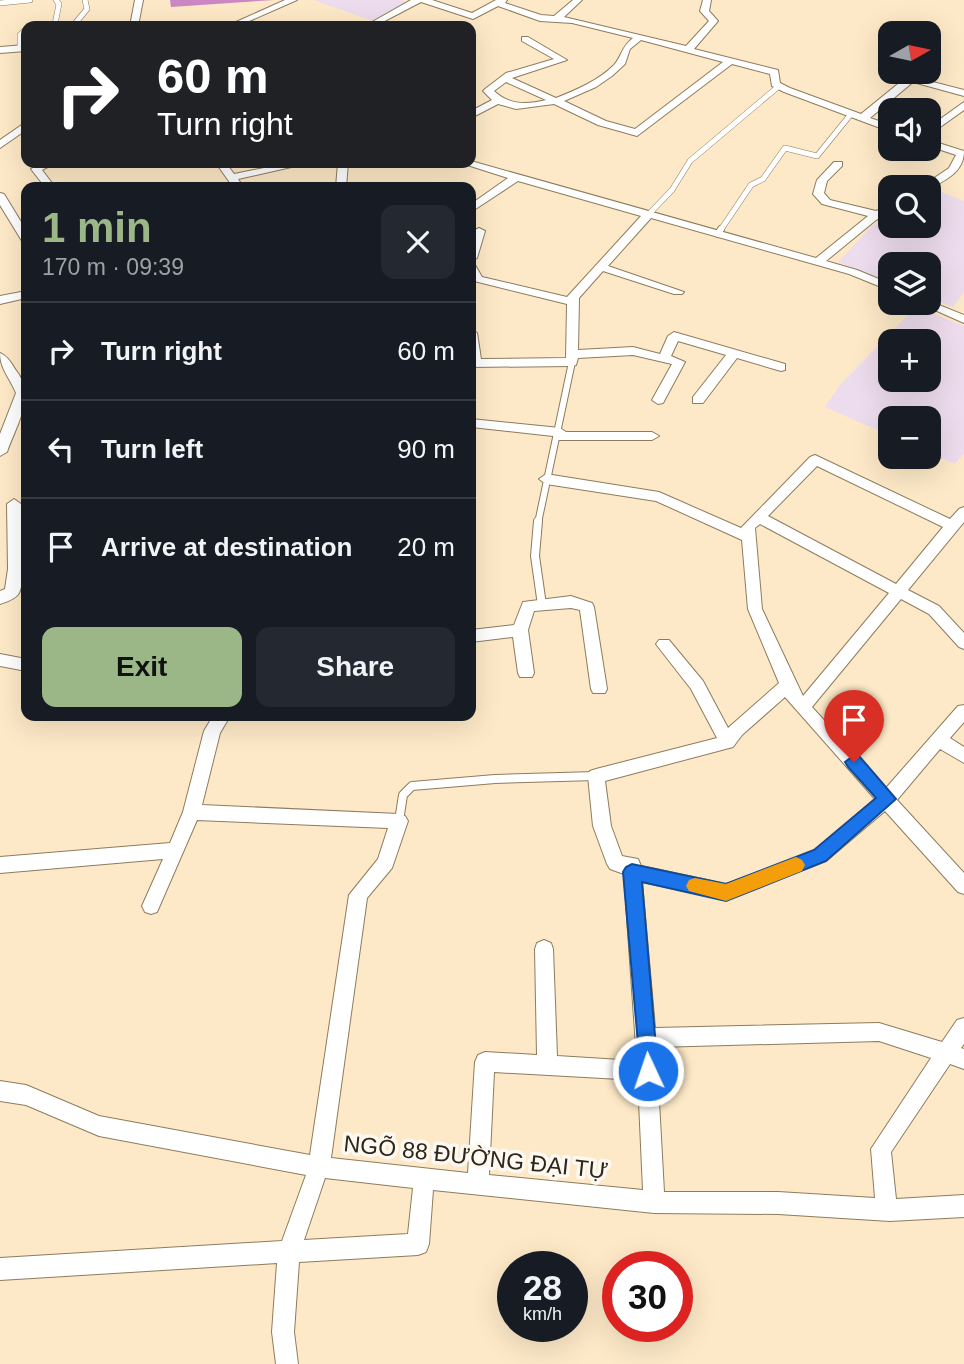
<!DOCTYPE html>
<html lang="en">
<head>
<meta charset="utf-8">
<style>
  body { margin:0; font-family:Helvetica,sans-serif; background:#242831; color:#f1f3f6; height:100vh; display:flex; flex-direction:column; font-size:26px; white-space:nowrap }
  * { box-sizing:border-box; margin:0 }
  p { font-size:23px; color:#9ea1a6 }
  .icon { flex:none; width:38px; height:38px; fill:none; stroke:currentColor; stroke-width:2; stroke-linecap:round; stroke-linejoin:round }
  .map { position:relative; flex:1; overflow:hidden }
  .side { position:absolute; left:21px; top:182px; width:455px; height:539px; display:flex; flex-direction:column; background:#171b24; border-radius:14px; box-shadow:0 7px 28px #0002 }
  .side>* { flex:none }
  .banner { position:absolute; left:21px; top:21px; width:455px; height:147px; border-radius:14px; box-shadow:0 7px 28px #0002; background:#202124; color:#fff; overflow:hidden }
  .needle { width:46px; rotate:81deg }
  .buttons { position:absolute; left:878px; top:21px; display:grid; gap:14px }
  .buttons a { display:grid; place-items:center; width:63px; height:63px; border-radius:14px; background:#171b24; box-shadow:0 7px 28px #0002; font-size:35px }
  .speed { position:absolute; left:497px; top:1251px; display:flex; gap:14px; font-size:35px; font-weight:700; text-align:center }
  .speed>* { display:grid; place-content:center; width:91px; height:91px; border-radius:50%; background:#171b24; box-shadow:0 7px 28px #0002; line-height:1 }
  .speed small { font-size:18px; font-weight:400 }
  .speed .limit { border:10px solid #d22; background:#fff; color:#111 }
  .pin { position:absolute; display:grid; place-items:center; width:60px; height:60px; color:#fff; margin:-72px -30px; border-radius:50% 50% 50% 0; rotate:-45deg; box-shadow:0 0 7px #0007 }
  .pin .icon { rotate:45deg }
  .me { position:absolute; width:77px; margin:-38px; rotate:357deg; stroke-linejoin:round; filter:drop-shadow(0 0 5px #0008) }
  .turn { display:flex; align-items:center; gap:24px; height:147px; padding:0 21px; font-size:32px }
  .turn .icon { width:91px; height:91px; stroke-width:2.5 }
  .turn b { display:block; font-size:49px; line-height:60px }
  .round { display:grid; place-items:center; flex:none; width:74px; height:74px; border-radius:14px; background:#242831 }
  .headline { display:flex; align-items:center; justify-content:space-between; height:119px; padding:0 21px }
  h1 { font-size:42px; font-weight:600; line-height:52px; color:#9bb787 }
  .button { display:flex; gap:14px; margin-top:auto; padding:14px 21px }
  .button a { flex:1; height:80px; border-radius:14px; background:#9bb787; color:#111; font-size:28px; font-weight:600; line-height:80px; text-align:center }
  .button a+a { background:#242831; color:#f1f3f6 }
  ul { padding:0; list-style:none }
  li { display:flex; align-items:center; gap:21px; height:98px; padding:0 21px; border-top:2px solid #363941 }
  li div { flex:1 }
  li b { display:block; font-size:26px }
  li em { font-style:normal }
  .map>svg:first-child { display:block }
  .education { fill:#eddced; fill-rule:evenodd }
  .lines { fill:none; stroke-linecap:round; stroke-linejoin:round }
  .lane-far2-casing { stroke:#8d7c5d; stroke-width:6 }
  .lane-far1-casing { stroke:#8d7c5d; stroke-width:8 }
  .lane-casing { stroke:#8d7c5d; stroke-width:10 }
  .street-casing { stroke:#8d7c5d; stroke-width:2 }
  .lane-far2 { stroke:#fff; stroke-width:5 }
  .lane-far1 { stroke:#fff; stroke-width:6 }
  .lane { stroke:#fff; stroke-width:8 }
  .street { fill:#fff; fill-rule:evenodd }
  .wall { fill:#cb87c2 }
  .route { fill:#1a73e8; stroke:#114b97; stroke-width:2 }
  .slow { fill:#f59e0b }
  .labels { text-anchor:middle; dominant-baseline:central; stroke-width:7; stroke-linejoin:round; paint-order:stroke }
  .near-street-label { font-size:23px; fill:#2d2619; stroke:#fdf9f2 }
</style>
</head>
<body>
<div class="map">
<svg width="964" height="1364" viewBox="0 0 964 1364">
  <rect width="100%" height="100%" fill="#fde9c7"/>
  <!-- education -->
  <g class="education">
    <polygon points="313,0 401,0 409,3 373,21"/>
    <polygon points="934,189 964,201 964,292 953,307 929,298 929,264 891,264 891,283 838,262 872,226 891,215 891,226 929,226 929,192"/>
    <path d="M916,307L964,326V453L955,464L929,453V418H891V436L825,407L840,385ZM891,341H929V380H891Z"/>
  </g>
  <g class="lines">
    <defs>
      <g id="lane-far2">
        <polyline points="0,3 30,0"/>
        <polyline points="36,26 55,24 59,4 56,0"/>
        <polyline points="73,26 87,9 85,0"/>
        <polyline points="20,48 20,35 26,29"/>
        <polyline points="647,216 672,190 690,161 779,86"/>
        <polyline points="720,231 751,185 763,179 785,148 817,156 851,114"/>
      </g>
      <g id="lane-far1">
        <polyline points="718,234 721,229"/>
        <polyline points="538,523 572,362"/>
      </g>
      <g id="lane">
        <polyline points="538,521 535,556 542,605"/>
        <polyline points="399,821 403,795 412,786 495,779 596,776"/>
      </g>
      <g id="street">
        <polygon points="135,0 143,0 138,26 130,26"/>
        <polygon points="285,0 297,0 238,26 227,26"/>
        <path d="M411,0H432L472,13L496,0H507L505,3L541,15L554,16L573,0H582L564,17L686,46L709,21L700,11L703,0H711L709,11L718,21L694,49L778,70L780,83L790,88L861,114L904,79L893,76L894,72L964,90V96L913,82L870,118L891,125V132L784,92L772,86L770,74L732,64L637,136L598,125L554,104L516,109L498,104L471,118V111L492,100L483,91L485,89L506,73L554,59L522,41V37H528L567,60L512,78L556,98C576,90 598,81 614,65C622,56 621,47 633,38L572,23L540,21L498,6L473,19L421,2L375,26H365ZM641,40L723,62L635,129L606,121L564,101L596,87L612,76L625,64L630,49ZM506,82L546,100C526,105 509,105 494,91Z"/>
        <polygon points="26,45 26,51 0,53 0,47"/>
        <polygon points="964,102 964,110 929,135 929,127"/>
        <polygon points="26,122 26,130 0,148 0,140"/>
        <path d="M929,140L964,151C964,172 946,180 929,189V187H921L949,168L956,155L929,146Z"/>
        <polygon points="471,161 816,258 868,216 822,204 813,194 817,180 834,162 842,162 842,166 827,181 824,193 830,200 876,211 891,205 891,212 876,220 826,261 857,270 891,284 891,291 849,274 651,218 608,266 684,292 682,294 674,294 603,271 579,298 578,350 633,347 660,354 668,336 674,332 785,364 785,370 781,371 737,358 703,403 693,403 693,397 726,355 678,341 671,356 685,362 663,403 658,404 652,400 672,364 633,355 578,358 576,365 572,366 471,367 471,329 477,333 481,359 566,358 567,304 474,281 471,276 471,264 475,265 482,277 567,297 641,216 518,181 471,212 471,204 508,178 461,163"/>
        <polygon points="42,163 55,163 42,170 55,187 45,187 31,169"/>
        <polygon points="216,163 226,163 234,174 289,163 309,163 238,179 243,187 233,187"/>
        <polygon points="338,163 348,163 346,187 336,187"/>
        <polygon points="0,193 4,194 26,230 26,242 22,241 0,205"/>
        <polygon points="479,228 485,231 477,258 471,261 471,240 473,231"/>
        <polygon points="26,291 26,298 0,304 0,296"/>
        <polygon points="929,301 964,315 964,323 919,303 929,303"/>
        <path d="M0,353C7,356 11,362 15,369C37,396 17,423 7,452L0,456V434L16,393C10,378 0,369 0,353Z"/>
        <polygon points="471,419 560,428 566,432 652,432 659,436 652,440 559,440 553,436 471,427"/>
        <path d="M815,455L950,519L959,509L964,507V522L908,590L939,606L964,633V649L959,647L929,614L901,599L812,707L886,788L958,706L964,705V722L950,738L964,747V763L940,749L897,800L964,873V894L958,892L885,811L826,861L726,900L642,882L655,1028L879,1023L942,1042L957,1020L964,1018V1044L961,1048L964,1049V1069L950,1064L891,1152L896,1199L964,1195V1217L890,1221L778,1214L654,1213L433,1190L429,1244L426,1252L418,1255L299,1262L294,1332L298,1364H276L272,1332L277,1263L0,1280V1258L282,1241L306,1175L99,1136L26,1105L0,1101V1081L26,1085L99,1116L310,1155L349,895L378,859L388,828L197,820L157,912L151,914L145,912L142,906L163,859L0,873V857L170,843L183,812L204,731L213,716H230L220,733L202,805L399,814L405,816L408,821L392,868L367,898L331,1158L468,1173L475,1062L478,1055L485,1052L537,1055L535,949L537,943L544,940L551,943L553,949L557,1056L637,1061L624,874L610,869L607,864L593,826L588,776L590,771L596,769L717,738L691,689L659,648L656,644L659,640H669L703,681L728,728L779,683L748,609L742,540L656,501L546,484L539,479L546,474L659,492L741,528L810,457ZM817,466L943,527L896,584L768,516ZM760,524L889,593L803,696L762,609L755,528ZM785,697L875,799L814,851L726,884L641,866L638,859L622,856L611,826L605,781L733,747L742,735ZM879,1041L931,1058L871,1149L875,1198L778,1192H664L656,1047ZM494,1072L638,1080L643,1190L489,1175ZM325,1178L413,1188L408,1234L304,1240Z"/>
        <path d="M14,499L21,504C21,523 27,577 19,593C16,599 6,602 0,604V591L5,589L8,569L7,504Z"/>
        <polygon points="571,596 592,603 594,607 607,689 605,693 593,693 591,689 580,610 571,608 534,611 528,630 534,673 532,677 520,677 518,673 513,637 471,642 471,630 514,625 523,602"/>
        <polygon points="0,654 26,659 26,671 0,666"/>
      </g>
    </defs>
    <!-- lane-far2 casing -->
    <use href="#lane-far2" class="lane-far2-casing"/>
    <!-- lane-far1 casing -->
    <use href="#lane-far1" class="lane-far1-casing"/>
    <!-- lane casing -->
    <use href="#lane" class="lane-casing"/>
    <!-- street casing -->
    <use href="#street" class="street-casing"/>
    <!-- lane-far2 -->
    <use href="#lane-far2" class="lane-far2"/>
    <!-- lane-far1 -->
    <use href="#lane-far1" class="lane-far1"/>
    <!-- lane -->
    <use href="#lane" class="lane"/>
    <!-- street -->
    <use href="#street" class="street"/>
  </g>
  <!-- wall -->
  <polygon class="wall" points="170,0 274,0 171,7"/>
  <!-- route -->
  <polygon class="route" points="854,755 860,757 896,799 826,861 726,901 642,882 658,1071 655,1078 648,1081 641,1078 623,872 626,867 632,864 726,884 814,850 876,798 848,767 845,762"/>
  <!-- slow -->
  <polygon class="slow" points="796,857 802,860 805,865 802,871 726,901 689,891 686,886 689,880 695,878 726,884"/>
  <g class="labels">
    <!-- near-street labels -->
    <g class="near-street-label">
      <text transform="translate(476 1157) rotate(6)">NGÕ 88 ĐƯỜNG ĐẠI TỰ</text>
    </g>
  </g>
</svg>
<div class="buttons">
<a><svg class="needle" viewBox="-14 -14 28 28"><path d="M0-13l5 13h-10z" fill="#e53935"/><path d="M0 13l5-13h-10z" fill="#9ea1a6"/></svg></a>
<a><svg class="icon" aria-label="sound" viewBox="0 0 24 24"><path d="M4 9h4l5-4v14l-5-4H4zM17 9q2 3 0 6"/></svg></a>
<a><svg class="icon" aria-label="search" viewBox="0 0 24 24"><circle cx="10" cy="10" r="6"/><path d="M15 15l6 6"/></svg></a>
<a><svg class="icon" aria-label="layers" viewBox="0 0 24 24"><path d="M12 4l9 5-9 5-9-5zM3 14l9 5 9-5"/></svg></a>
<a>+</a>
<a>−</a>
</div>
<div class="speed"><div>28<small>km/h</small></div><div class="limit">30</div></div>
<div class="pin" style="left:854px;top:762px;background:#d93025"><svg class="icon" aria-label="arrive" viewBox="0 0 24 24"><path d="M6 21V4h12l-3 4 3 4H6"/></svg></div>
<svg class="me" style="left:648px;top:1071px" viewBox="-20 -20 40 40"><circle r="17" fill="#1a73e8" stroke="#fff" stroke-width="3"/><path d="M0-11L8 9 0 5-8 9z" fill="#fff"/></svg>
<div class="banner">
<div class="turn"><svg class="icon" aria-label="right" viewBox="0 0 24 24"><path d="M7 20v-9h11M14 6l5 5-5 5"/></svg><div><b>60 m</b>Turn right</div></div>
</div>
<section class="side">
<div class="headline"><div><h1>1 min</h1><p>170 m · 09:39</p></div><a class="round"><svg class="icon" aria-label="close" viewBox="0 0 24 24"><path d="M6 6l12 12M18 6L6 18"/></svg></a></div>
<ul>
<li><svg class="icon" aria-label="right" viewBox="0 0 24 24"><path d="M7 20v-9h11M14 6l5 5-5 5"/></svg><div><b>Turn right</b></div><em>60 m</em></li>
<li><svg class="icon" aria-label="left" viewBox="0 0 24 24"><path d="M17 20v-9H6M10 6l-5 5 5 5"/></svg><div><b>Turn left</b></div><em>90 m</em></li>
<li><svg class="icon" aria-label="arrive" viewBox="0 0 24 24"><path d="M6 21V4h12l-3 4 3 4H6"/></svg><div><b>Arrive at destination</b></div><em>20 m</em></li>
</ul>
<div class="button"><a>Exit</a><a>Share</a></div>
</section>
</div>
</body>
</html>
